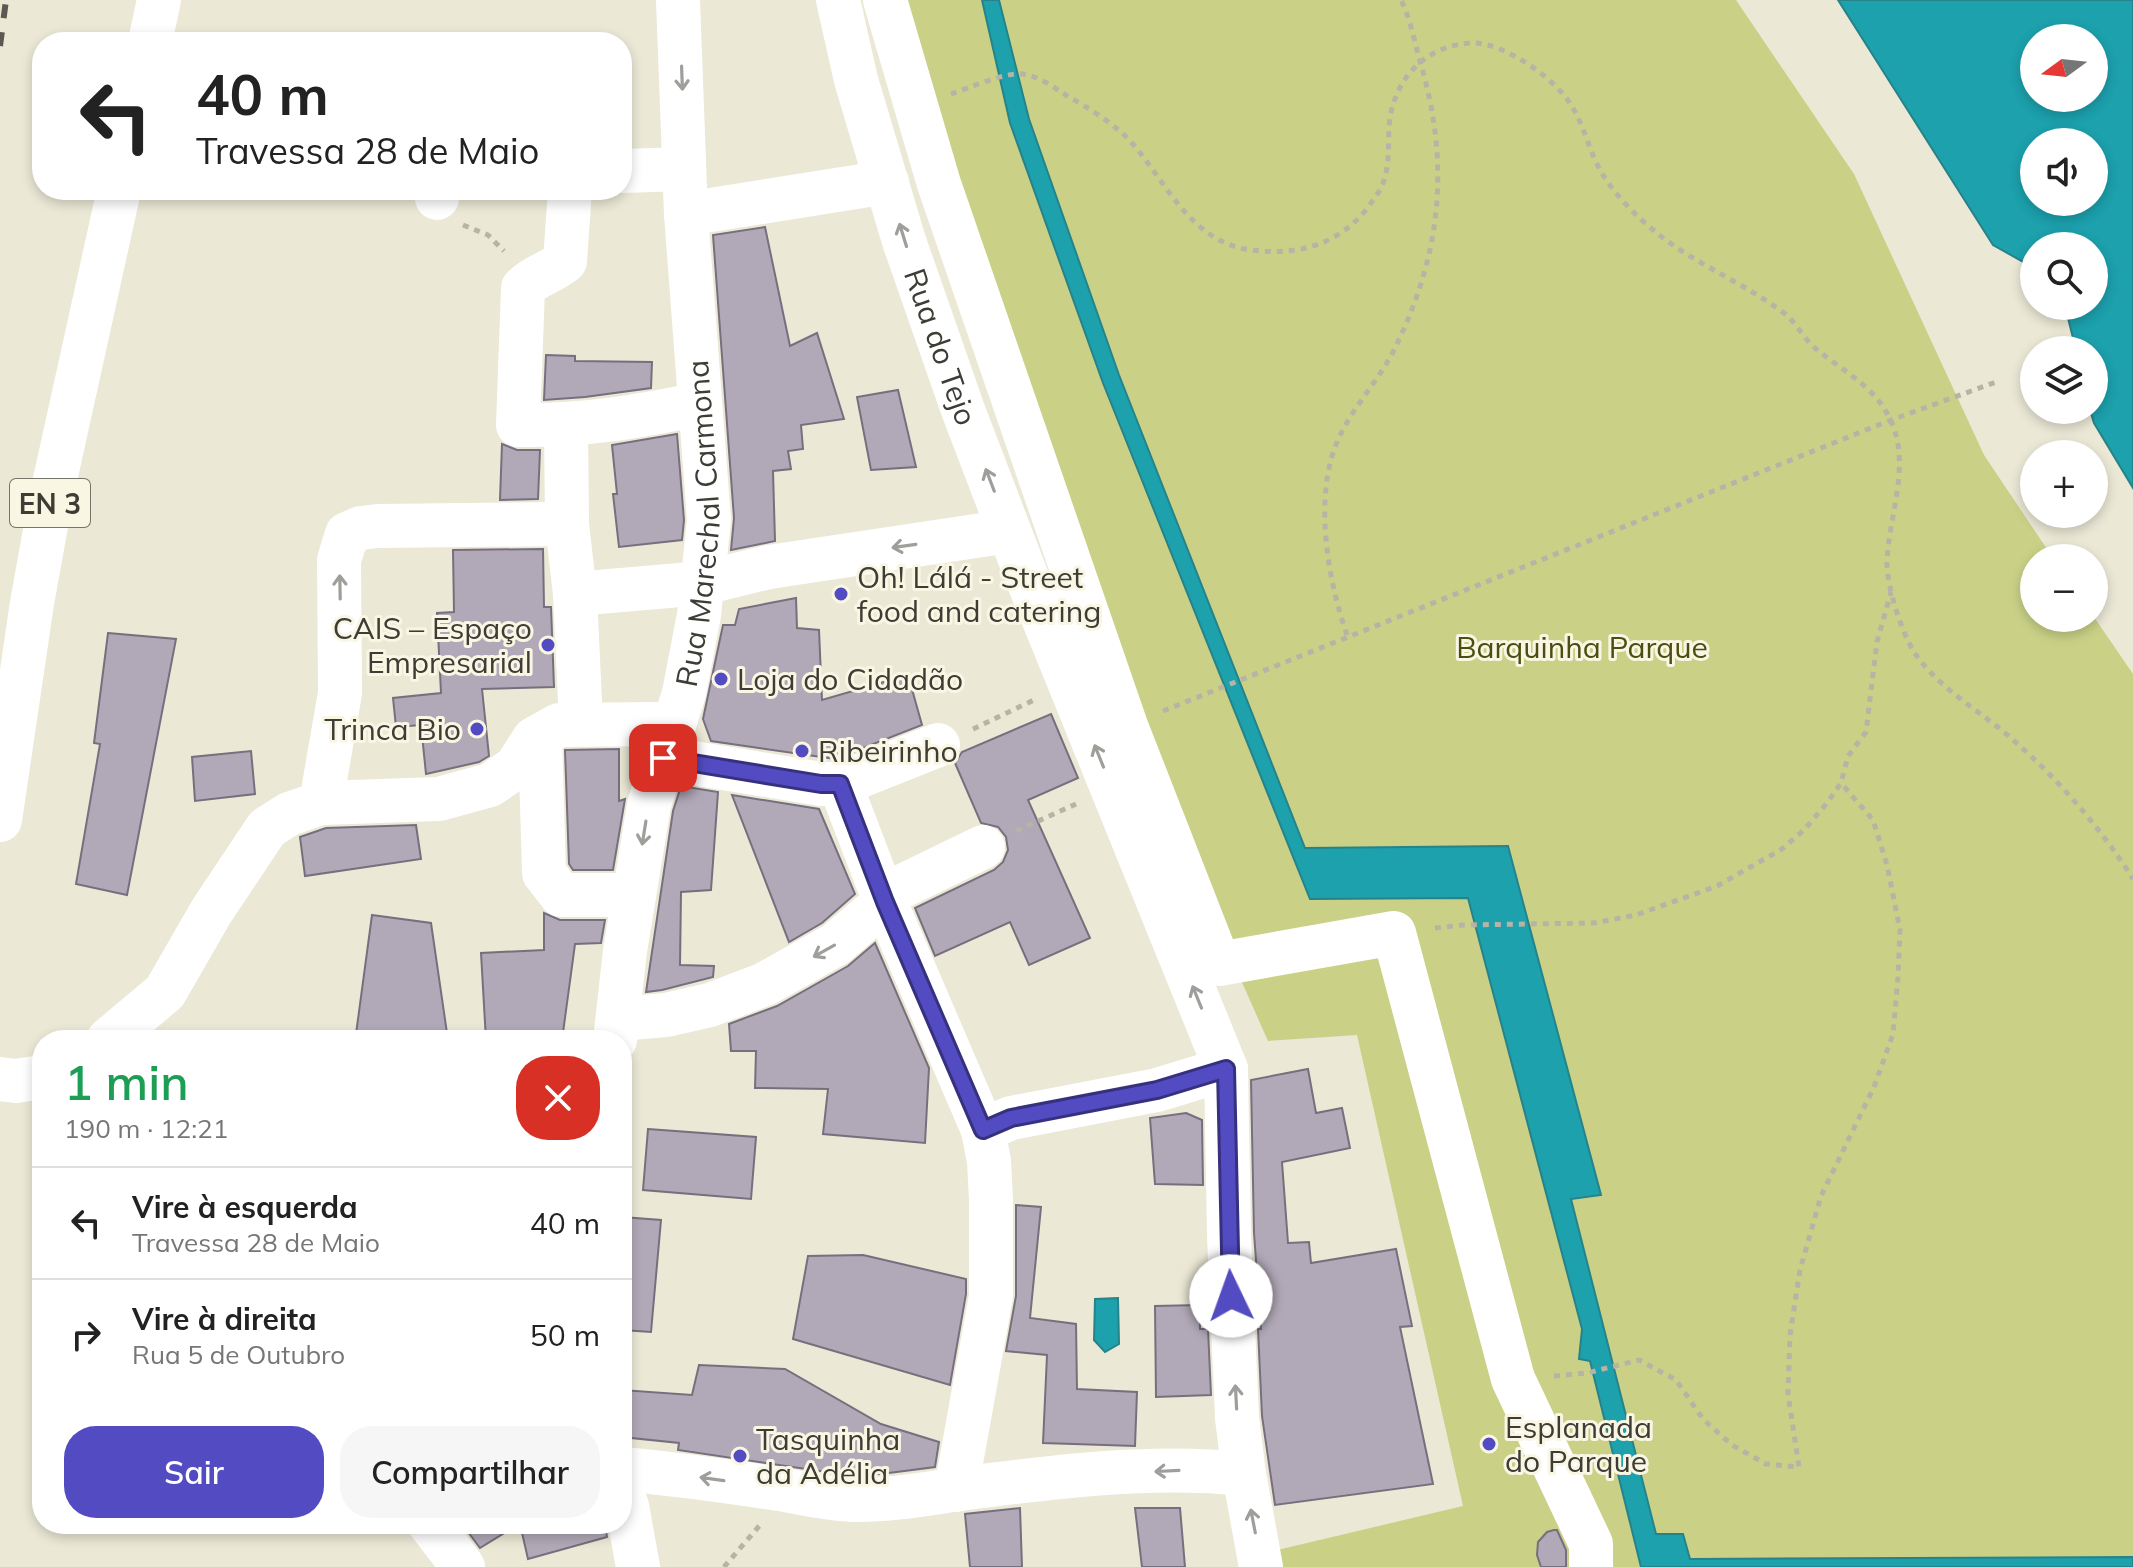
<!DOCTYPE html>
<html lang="pt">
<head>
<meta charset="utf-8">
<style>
  body { margin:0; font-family:Mulish,sans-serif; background:#f6f6f6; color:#222; height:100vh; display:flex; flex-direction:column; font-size:30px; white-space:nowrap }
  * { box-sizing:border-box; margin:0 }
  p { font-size:26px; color:#767676 }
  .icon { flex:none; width:44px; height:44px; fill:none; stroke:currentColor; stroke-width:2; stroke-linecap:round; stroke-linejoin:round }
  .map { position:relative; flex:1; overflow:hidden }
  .drawer { position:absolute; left:32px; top:1030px; width:600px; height:504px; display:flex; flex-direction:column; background:#fff; border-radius:32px; box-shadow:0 4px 12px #0003 }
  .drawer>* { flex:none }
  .guide { position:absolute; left:32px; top:32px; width:600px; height:168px; border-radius:32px; box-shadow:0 4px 12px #0003; background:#fff; color:#222; overflow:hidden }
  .needle { width:52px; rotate:255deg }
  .controls { position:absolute; left:2020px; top:24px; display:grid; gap:16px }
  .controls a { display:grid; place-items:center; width:88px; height:88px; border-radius:50%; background:#fff; box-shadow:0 4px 12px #0003; font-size:40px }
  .pin { position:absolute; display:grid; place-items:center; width:68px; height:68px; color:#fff; margin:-34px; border-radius:16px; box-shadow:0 4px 12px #0006 }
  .me { position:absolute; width:88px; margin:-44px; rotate:357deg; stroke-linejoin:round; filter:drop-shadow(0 0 6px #0008) }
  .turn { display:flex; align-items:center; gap:28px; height:168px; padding:0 32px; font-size:36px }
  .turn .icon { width:104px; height:104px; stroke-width:2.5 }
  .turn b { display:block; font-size:56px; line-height:68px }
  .round { display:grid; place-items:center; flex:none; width:84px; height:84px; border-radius:32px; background:#f6f6f6 }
  .overview { display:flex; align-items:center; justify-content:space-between; height:136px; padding:0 32px }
  h1 { font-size:48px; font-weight:600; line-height:60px; color:#1e9e55 }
  .action { display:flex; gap:16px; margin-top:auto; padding:16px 32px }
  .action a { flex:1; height:92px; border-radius:32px; background:#534bc2; color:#fff; font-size:32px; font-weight:600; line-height:92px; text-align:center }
  .action a+a { background:#f6f6f6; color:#222 }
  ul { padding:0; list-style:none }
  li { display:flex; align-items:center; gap:24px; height:112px; padding:0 32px; border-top:2px solid #e0e0e0 }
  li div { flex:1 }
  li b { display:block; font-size:30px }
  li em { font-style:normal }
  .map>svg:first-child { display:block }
  .green { fill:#cad187 }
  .water { fill:#1ca1ad; stroke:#268389; stroke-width:2; fill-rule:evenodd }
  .building { fill:#b2a9b8; stroke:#776f7d; stroke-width:2 }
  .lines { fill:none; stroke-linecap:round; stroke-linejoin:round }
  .path { stroke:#b6b4a5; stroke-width:5; stroke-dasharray:6 6; stroke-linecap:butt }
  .minor { stroke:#fff; stroke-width:44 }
  .major { stroke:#fff; stroke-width:44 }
  .rail { stroke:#5b5951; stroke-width:6; stroke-dasharray:14 14; stroke-linecap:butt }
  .oneway { stroke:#9e9e9a }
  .route-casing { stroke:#36317e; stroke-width:20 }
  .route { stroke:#534bc2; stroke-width:14 }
  .poi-dot { fill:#534bc2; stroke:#f9f6e4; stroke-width:3 }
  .labels { text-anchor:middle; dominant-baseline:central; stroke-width:6; stroke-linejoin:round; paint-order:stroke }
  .shield { fill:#f9f6e4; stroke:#75746a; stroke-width:2 }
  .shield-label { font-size:28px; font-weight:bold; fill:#3d3c35 }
  .street-label { font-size:30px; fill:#3d3c35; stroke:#f9f6e4 }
  .poi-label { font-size:30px; fill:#3d3c35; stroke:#f9f6e4; text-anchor:start }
  .park-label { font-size:30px; fill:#4b4e11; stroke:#f9f6e4 }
</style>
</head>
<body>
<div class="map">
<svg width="2133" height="1567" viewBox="0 0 2133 1567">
  <rect width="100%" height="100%" fill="#ebe8d6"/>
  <!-- green -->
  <polygon class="green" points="876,0 1736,0 1854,174 1984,455 2053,558 2034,558 2034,618 2094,617 2133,674 2133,1567 1271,1567 1269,1552 1463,1506 1357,1035 1268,1041 1198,883"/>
  <!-- water -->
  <g class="water">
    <polygon points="982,0 999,0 1029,119 1119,375 1305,848 1508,846 1601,1195 1571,1199 1656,1534 1683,1534 1690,1559 2133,1557 2133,1567 1641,1567 1590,1361 1579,1359 1582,1329 1468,898 1310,899 1103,383 1010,123"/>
    <path d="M1838,0H2133V488L2094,423L2090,410H2094V350H2076L2065,306H2094V246H2034V268L1993,245ZM2034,38H2094V98H2034ZM2034,142H2094V202H2034Z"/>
    <polygon points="1118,1298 1119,1344 1105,1352 1094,1340 1095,1299"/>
  </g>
  <!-- building -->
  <g class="building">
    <polygon points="765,227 790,346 817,333 844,419 801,425 803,449 788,451 791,469 773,471 775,541 731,550 734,518 713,235"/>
    <polygon points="546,355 575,356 575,361 652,362 651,388 585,397 544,400"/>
    <polygon points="898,390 916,467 871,470 857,397"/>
    <polygon points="677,434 684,520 682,540 619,547 613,494 617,494 612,445"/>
    <polygon points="502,444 517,450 540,450 538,499 500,500"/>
    <polygon points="543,549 544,607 551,607 554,687 482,689 489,756 479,762 426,774 421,725 396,727 393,698 441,693 437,613 454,612 453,550"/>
    <polygon points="796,598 797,628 819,630 822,700 908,675 922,725 835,759 711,741 703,719 723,625 735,625 739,609"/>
    <polygon points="108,633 176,639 127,895 76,884 100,744 94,743"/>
    <polygon points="1051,714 1078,778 1028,800 1090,938 1029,965 1010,922 935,956 915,908 994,870 1003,862 1008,850 1006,837 998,827 981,823 955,763 962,752"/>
    <polygon points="619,749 619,801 625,799 613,870 573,870 569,864 565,750"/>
    <polygon points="251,751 255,794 195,801 192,757"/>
    <polygon points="681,786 718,792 711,890 681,892 680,965 714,966 713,977 662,990 646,992 673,811"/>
    <polygon points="732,795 819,809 855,894 822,923 789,942"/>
    <polygon points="416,825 421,859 305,876 300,837 326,828"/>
    <polygon points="544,913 560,920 605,920 601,943 575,944 562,1040 486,1040 481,953 544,950"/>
    <polygon points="372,915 431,923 448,1040 402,1040 356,1034"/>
    <polygon points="875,943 929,1068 925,1143 823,1134 828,1089 755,1088 756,1051 731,1051 729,1024 777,1006 848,966"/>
    <polygon points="1308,1069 1316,1113 1342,1108 1350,1148 1282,1162 1288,1243 1309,1242 1311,1263 1396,1249 1412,1326 1400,1327 1433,1484 1275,1505 1262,1416 1258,1329 1261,1329 1254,1233 1251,1080"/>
    <polygon points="1186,1113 1202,1120 1203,1185 1155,1184 1150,1118"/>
    <polygon points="648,1129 756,1137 751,1199 643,1190"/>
    <polygon points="1016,1205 1041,1207 1030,1318 1076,1324 1077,1389 1137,1392 1135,1446 1043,1443 1047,1355 1006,1351 1016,1296"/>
    <polygon points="622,1217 661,1220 651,1332 622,1330"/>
    <polygon points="863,1255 966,1279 966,1294 950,1385 793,1339 808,1256"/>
    <polygon points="1200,1305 1200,1329 1208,1329 1211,1395 1156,1397 1155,1306"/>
    <polygon points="699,1365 785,1369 881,1424 939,1442 935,1467 881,1474 840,1474 678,1450 679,1443 622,1437 622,1390 692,1395"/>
    <polygon points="1020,1508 1022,1567 970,1567 965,1514"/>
    <polygon points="1135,1508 1180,1508 1185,1567 1142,1567"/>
    <polygon points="462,1524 519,1524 480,1548"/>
    <polygon points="520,1524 605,1524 607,1537 528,1559"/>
    <polygon points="1554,1530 1557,1530 1566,1550 1566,1567 1541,1567 1537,1555 1538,1542 1547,1532"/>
  </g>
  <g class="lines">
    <!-- path -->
    <g class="path">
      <path d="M951,94C969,88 1005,72 1022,74C1038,76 1052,86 1064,94C1087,107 1115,124 1132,143C1165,181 1190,239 1245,249C1293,257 1338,247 1369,206C1374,198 1380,192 1383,183C1391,162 1387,139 1390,118C1397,75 1428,45 1472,43C1503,42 1555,78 1571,105C1583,123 1587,144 1597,164C1610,191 1635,215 1658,234C1697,265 1744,283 1784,313C1796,322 1803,338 1815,348C1841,370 1873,385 1889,417C1913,463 1888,516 1887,564C1887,587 1902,633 1914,652C1939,689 1979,710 2011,738C2057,778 2101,828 2133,879"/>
      <polyline points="463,225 488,235 504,251"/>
      <path d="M1347,635C1329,584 1316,510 1332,456C1344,416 1374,388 1393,352C1442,254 1451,163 1419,58C1414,39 1410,18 1401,0"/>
      <polyline points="1163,711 1891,420 1996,382"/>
      <polyline points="973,729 1036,699"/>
      <polyline points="1016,831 1076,804"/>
      <polyline points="1435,928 1463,925 1594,923 1636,915 1717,886 1782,849 1804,830 1827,803 1841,783 1848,756 1866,732 1877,642 1891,592"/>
      <polyline points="1554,1376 1587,1373 1639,1360 1676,1380 1703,1419 1732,1445 1766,1464 1799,1467 1788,1394 1790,1335 1800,1270 1821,1196 1874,1087 1893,1034 1898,977 1900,930 1887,865 1873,820 1841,783"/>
      <polyline points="724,1567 760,1525"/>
    </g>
    <!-- minor -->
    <g class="minor">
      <path id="s1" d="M838,0L856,80L904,241L963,410L1031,588L1226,1069L1229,1235L1237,1418L1244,1474L1261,1567"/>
      <polyline points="885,0 939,184 1126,726 1219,964 1394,933 1513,1379 1591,1544 1591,1567"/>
      <polyline points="622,171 684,169"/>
      <path d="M570,190L565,261C551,273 535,275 523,288L518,425C582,426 637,417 699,404"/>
      <polyline points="437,198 438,190"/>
      <polyline points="686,214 887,182"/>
      <polyline points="566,426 567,524 575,594 581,724"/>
      <polyline points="575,594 703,583 769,567 1009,531"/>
      <polyline points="540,736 544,873 561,895 634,895"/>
      <polyline points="663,758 821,784 840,784 938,745"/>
      <polyline points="840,784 885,902 983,1130 989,1161 991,1200 991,1296 956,1490"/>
      <polyline points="321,803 340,693 339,560 347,534 361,528 378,526 567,524"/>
      <polyline points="882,896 983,847"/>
      <polyline points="618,1019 666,1015 710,1005 765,984 836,944 885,902"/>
      <polyline points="108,1040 165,992 211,912 267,828 289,814 321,803 439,799 490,785 516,767 534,739 559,725 658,724 671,732"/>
      <path id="s2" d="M615,1040L625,951L649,805L684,693L699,615L709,520L686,214L678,0"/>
      <polyline points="0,1079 16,1081 42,1077"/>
      <polyline points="983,1130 1011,1118 1157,1090 1226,1069"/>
      <path d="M622,1469C675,1474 727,1481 779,1489C804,1493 831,1500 857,1500C892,1500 925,1494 960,1489C1051,1477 1152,1464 1244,1474"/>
      <polyline points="622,1493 627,1506 638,1567"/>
      <polyline points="430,1524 463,1567"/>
    </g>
    <!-- major -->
    <g class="major">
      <polyline points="150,42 159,0"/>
      <polyline points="0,820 32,603 51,498 119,190"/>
    </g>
    <!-- rail -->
    <polyline class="rail" points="0,46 6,0"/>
  </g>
  <!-- one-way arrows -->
  <defs><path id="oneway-shaft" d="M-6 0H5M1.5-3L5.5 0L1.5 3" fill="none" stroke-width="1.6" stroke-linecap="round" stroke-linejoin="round" transform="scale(2)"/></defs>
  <g class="oneway">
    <use href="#oneway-shaft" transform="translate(682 78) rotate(88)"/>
    <use href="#oneway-shaft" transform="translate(903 235) rotate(-107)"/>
    <use href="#oneway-shaft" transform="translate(990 480) rotate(-111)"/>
    <use href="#oneway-shaft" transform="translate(904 546) rotate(172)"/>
    <use href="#oneway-shaft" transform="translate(340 587) rotate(-91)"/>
    <use href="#oneway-shaft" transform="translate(1099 756) rotate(-112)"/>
    <use href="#oneway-shaft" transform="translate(644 833) rotate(99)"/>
    <use href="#oneway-shaft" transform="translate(824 951) rotate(151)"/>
    <use href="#oneway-shaft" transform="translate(1197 997) rotate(-112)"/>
    <use href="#oneway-shaft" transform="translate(1236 1397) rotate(-93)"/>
    <use href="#oneway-shaft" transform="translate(1167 1471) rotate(177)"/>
    <use href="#oneway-shaft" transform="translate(712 1479) rotate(-172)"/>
    <use href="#oneway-shaft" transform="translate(1253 1521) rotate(-101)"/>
  </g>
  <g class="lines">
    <defs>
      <polyline id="route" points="663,758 821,784 840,784 885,902 983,1130 1011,1118 1157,1090 1226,1069 1231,1296"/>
    </defs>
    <!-- route casing -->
    <use href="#route" class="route-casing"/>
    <!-- route -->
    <use href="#route" class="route"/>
  </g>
  <!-- markers -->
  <g class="poi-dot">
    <circle cx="841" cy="594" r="8"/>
    <circle cx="548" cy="645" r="8"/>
    <circle cx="721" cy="679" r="8"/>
    <circle cx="477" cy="729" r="8"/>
    <circle cx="802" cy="751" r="8"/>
    <circle cx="1489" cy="1444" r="8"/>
    <circle cx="740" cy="1456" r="8"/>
  </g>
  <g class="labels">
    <!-- shield labels -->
    <rect class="shield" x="10" y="479" width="80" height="48" rx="6"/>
    <g class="shield-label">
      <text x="50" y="503">EN 3</text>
    </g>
    <!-- street labels -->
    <g class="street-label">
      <text stroke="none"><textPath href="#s1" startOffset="362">Rua do Tejo</textPath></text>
      <text stroke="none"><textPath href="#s2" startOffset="526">Rua Marechal Carmona</textPath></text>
    </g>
    <!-- poi labels -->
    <g class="poi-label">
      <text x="857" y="577">Oh! Lálá - Street<tspan x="857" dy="34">food and catering</tspan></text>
      <text x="532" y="628" text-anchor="end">CAIS – Espaço<tspan x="532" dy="34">Empresarial</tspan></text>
      <text x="737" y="679">Loja do Cidadão</text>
      <text x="461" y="729" text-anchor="end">Trinca Bio</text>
      <text x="818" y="751">Ribeirinho</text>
      <text x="1505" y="1427">Esplanada<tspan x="1505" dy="34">do Parque</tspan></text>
      <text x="756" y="1439">Tasquinha<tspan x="756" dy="34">da Adélia</tspan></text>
    </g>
    <!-- park labels -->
    <g class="park-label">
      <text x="1582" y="647">Barquinha Parque</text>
    </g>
  </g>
</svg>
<div class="controls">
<a><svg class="needle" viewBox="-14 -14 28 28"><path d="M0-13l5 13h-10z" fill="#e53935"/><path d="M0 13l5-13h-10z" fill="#767676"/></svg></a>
<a><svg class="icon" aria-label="sound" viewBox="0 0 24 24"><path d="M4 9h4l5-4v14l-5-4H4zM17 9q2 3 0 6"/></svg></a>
<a><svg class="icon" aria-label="search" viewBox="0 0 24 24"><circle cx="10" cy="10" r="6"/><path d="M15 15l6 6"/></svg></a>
<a><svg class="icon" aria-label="layers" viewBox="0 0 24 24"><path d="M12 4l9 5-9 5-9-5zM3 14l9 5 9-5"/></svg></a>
<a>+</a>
<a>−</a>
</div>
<div class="pin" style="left:663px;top:758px;background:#d93025"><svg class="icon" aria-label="arrive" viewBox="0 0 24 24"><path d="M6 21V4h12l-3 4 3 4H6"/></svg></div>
<svg class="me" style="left:1231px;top:1296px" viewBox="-20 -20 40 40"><circle r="19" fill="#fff"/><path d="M0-13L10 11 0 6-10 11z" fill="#534bc2"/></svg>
<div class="guide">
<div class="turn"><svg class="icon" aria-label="left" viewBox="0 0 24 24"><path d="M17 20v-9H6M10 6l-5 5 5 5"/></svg><div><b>40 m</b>Travessa 28 de Maio</div></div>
</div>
<section class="drawer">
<div class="overview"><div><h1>1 min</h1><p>190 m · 12:21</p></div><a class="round" style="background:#d93025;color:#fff"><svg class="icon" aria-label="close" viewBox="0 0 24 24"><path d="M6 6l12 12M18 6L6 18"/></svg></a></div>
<ul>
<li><svg class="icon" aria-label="left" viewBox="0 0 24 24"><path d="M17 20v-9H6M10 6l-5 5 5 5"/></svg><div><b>Vire à esquerda</b><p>Travessa 28 de Maio</p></div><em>40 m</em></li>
<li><svg class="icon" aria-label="right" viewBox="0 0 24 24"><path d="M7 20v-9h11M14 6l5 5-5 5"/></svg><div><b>Vire à direita</b><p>Rua 5 de Outubro</p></div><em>50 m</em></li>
</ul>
<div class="action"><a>Sair</a><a>Compartilhar</a></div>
</section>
</div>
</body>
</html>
